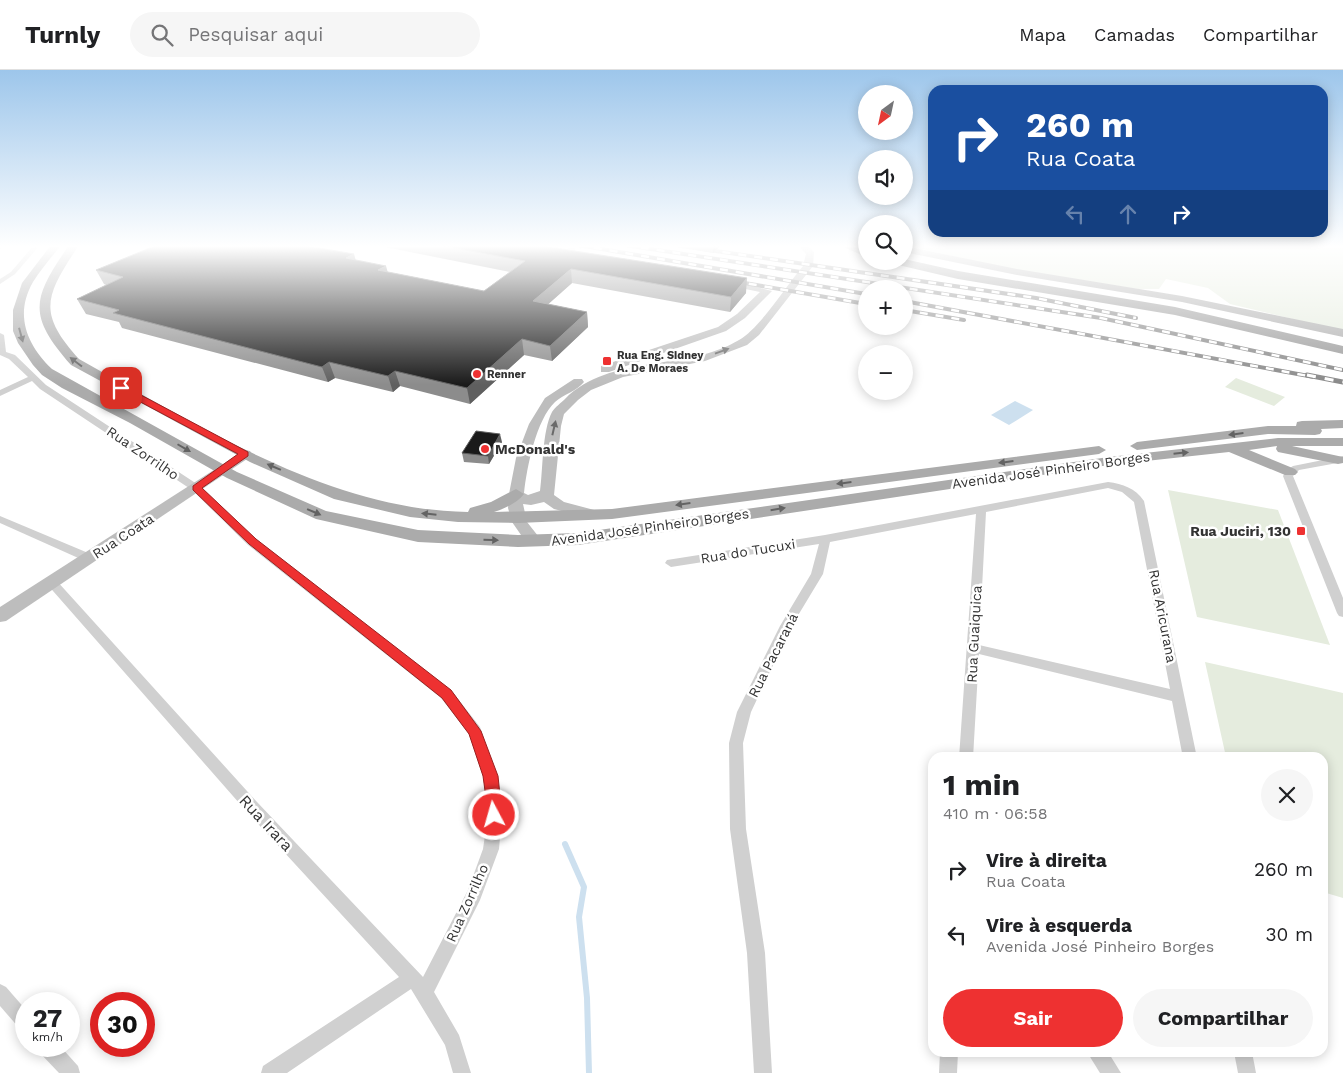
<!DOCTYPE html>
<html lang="pt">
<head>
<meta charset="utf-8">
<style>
  body { margin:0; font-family:"Work Sans",sans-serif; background:#f6f6f6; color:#202124; height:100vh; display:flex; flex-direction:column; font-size:19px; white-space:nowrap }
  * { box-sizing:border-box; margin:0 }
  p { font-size:16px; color:#757577 }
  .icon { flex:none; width:28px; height:28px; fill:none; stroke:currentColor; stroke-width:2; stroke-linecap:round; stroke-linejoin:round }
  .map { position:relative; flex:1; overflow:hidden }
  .sheet { position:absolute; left:928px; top:682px; width:400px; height:305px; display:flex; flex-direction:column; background:#fff; border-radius:15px; box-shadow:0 2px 12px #0003 }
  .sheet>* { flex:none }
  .banner { position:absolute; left:928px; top:15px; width:400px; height:152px; border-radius:15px; box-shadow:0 2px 12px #0003; background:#1a4fa0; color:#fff; overflow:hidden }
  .needle { width:32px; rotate:213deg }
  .tools { position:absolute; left:858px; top:15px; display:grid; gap:10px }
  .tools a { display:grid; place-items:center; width:55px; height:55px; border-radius:50%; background:#fff; box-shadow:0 2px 12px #0003; font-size:25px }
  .speed { position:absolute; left:15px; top:922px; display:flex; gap:10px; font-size:25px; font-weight:700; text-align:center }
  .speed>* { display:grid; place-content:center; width:65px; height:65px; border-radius:50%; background:#fff; box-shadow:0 2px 12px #0003; line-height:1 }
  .speed small { font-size:12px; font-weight:400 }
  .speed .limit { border:8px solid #d22; background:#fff; color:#111 }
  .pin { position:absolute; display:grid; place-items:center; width:42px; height:42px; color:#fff; margin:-21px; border-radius:10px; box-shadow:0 2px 8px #0006 }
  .me { position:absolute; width:55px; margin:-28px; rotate:354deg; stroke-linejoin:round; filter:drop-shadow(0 0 4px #0008) }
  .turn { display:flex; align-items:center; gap:18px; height:105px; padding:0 15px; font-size:22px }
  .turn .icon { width:65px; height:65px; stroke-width:2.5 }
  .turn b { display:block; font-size:35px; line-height:42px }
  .lanes { display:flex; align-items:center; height:48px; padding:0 15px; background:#0003; justify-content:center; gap:25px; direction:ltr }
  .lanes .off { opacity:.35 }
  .round { display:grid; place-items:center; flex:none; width:52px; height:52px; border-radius:26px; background:#f6f6f6 }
  .headline { display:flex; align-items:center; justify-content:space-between; height:85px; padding:0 15px }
  h1 { font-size:30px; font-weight:700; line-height:38px }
  .button { display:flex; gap:10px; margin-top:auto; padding:10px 15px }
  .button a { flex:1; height:58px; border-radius:30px; background:#ee3131; color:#fff; font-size:20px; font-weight:700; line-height:58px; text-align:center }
  .button a+a { background:#f6f6f6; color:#202124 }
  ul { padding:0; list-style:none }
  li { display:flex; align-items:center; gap:15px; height:65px; padding:0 15px }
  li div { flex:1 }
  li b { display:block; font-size:19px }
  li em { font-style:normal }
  header { display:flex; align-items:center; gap:30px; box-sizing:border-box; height:70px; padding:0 25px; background:#fff; border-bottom:1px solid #e0e0e0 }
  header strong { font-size:24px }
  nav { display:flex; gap:28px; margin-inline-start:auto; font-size:18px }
  .search { width:350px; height:45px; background:#f6f6f6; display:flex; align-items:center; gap:12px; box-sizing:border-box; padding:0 18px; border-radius:28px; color:#757577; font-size:19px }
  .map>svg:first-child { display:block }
  .green { fill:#e5ecde }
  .water { fill:#cde0ef }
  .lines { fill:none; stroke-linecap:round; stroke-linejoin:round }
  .stream { stroke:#cde0ef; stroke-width:6 }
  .street-tunnel { stroke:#d6d6d6; stroke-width:8; stroke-dasharray:8 4; stroke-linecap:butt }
  .street { fill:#d0d0d0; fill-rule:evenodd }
  .secondary { fill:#bdbdbd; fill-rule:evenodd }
  .primary { fill:#ababab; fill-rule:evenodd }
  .highway { fill:#9a9a9a; fill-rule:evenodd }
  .rail-far1-casing { stroke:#888; stroke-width:4 }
  .rail-casing { stroke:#888; stroke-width:5 }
  .rail-far1 { stroke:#fff; stroke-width:2.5; stroke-dasharray:8; stroke-linecap:butt }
  .rail { stroke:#fff; stroke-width:3; stroke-dasharray:9; stroke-linecap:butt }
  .wall { fill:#8c8c8c }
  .shaded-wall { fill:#5f5f5f }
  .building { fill:#1a1a1a; stroke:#5f5f5f }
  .oneway { fill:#636363 }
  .oneway2 { fill:#6a6a6a }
  .route { fill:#ee3131; stroke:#9b2020 }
  .poi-dot { fill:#ee3131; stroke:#fff; stroke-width:2 }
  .labels { text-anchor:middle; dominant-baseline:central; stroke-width:5; stroke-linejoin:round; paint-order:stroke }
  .far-poi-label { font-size:11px; font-weight:bold; fill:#333; stroke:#fff; text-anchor:start }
  .poi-label { font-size:14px; font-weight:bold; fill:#333; stroke:#fff; text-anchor:start }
  .street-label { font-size:14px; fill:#333; stroke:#fff }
  .near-street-label { font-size:16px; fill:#333; stroke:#fff }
</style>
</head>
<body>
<header>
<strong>Turnly</strong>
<div class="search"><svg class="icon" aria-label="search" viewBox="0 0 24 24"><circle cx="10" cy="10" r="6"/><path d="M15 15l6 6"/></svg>Pesquisar aqui</div>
<nav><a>Mapa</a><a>Camadas</a><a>Compartilhar</a></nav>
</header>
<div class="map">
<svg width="1343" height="1003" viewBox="0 0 1343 1003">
  <rect width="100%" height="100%" fill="#fff"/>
  <!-- green -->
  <g class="green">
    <polygon points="904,175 1343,175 1343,261 1230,234 1208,218 1166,209 1159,219 1138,219 1005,198"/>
    <polygon points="1236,308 1285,327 1274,336 1225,317"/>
    <polygon points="1168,420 1278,440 1330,575 1197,547"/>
    <polygon points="1205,592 1343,623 1343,828 1323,822 1322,688 1226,687"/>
  </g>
  <!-- water -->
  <polygon class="water" points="1015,331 1033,340 1009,355 991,345"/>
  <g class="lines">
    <!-- stream -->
    <polyline class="stream" points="565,774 584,817 579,847 587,928 589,1003"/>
    <!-- street-tunnel -->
    <polyline class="street-tunnel" points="568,183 580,175"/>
    <!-- street -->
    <g class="street">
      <polygon points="0,175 9,175 0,179"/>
      <polygon points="34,175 40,175 15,204 0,214 0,209 11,202"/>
      <polygon points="0,263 4,265 6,282 15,285 46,315 200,416 256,469 451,620 480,657 497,706 502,745 499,779 480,830 434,922 459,965 471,1003 453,1003 445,975 411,919 287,1003 261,1003 263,996 399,907 247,742 46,513 52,509 56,510 257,732 423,907 468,820 483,779 488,745 483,706 469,664 441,628 248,475 192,420 40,319 32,311 0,326 0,320 28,307 9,289 0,285"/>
      <polygon points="1343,386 1343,392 1299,400 1293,406 1343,528 1343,547 1339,546 1337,543 1283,406 1287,400 1293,396"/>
      <path d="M1108,412C1123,414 1135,418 1144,431L1197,688H1183L1172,631L979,584L973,688H959L976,444L830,472L823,504L791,557L751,642L743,673L746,759L765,883L772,1003H754L747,883L730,759L729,673L737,642L780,556L811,504L819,474L671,497L665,493L667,490L825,465ZM1108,418L1122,422L1134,432L1170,619L979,575L986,442Z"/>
      <polygon points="0,446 93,485 95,488 93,491 85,491 0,453"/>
      <polygon points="0,914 6,917 26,940 26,962 20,959 0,936"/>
      <polygon points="38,976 60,976 78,996 80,1003 59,1003 40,983"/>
      <polygon points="940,982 958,982 957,1003 939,1003"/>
      <polygon points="1087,982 1108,982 1121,1003 1100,1003"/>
      <polygon points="1234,982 1252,982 1256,1003 1238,1003"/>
    </g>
    <!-- secondary -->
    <g class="secondary">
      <path d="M798,175H807L814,182L813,196L759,265L747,275L705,291L623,307L591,320L578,330L564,344L561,356L554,425L564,432L598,441L600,444L593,449L554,439L544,432L531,435L523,434L527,452L542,471L540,475H528L512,452L508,438L509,424L516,388L529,354L545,328L574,309H582L584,312C577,321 564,324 555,332C536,350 527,397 524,423L528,425L540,421C543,400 542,361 552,342C555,337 561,333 565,329C611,283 686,302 739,270C760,258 787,215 803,196L806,184Z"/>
      <polygon points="725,209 772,221 745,248 726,261 609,302 601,302 601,296 718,257 737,244 760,222 721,214 720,212"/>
      <polygon points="245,380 250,381 252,384 250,387 6,551 0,552 0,537"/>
    </g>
    <!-- primary -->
    <g class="primary">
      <path d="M51,175H61C52,187 41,199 33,212C14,245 27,275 52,299L237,402L326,441L418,460L518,465L578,463L1109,387L1278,368H1343V376H1292L1343,387V393L1338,394L1278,382L1276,379L1277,376L1249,380L1295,399L1298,402L1295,405H1285L1229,382L1109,395L578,475L518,477L418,472L316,449L227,408L130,353L62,318L42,305L33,295L18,273L13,261V240L22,213Z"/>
      <path d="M69,175H79C46,225 36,242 79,289C198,355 329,440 468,442L470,438L491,432L516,419L524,424C517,433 504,439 494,442L612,439L1099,376L1106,380L1099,384L612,449L518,453L458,452L410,447L334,429L250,392L71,295C26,244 33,228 69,175Z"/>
      <polygon points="904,176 1017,199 1182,226 1343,259 1343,267 1182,232 1017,205 904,182"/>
      <polygon points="1343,350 1343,358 1321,359 1322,361 1320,364 1315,365 1268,364 1137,380 1130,376 1137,372 1268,356 1296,356 1297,352 1302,351"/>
    </g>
    <!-- highway -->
    <g class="highway">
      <polygon points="839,175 855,175 866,179 866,187"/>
      <polygon points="904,189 958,201 1175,237 1343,276 1343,284 1175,245 958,209 894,194 892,191 904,191"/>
    </g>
    <defs>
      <g id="rail-far1">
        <polyline points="578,175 866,224"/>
        <polyline points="625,175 1101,248 1343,300"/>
        <polyline points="675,175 1036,228 1136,248"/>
        <polyline points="733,211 866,234"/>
        <polyline points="904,231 1314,307"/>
        <polyline points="904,240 964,250"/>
      </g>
      <polyline id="rail" points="1307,305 1343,312"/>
    </defs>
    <!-- rail-far1 casing -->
    <use href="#rail-far1" class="rail-far1-casing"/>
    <!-- rail casing -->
    <use href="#rail" class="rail-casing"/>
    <!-- rail-far1 -->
    <use href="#rail-far1" class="rail-far1"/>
    <!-- rail -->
    <use href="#rail" class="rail"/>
  </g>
  <!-- wall -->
  <g class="wall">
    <polygon points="384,175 541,175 746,223 730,242 572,213 548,234 587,242 588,257 552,291 524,285 470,334 400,316 393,322 335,308 328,312 122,258 119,252 86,244 77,229 106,215 104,214 96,200 356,190 388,202 484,221 510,202 385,177"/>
    <polygon points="691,175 721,175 713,183 691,179"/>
    <polygon points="502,372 489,394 464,392 462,383"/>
  </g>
  <!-- shaded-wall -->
  <g class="shaded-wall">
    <polygon points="715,175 721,175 713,183 713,176"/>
    <polygon points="354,184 358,198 346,188"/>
    <polygon points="386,196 390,210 378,200"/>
    <polygon points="571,199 572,213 535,246 533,231"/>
    <polygon points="747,208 746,223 730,242 731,227"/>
    <polygon points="587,242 588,257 552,291 550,276"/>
    <polygon points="522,269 524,285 470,334 467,318"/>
    <polygon points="329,292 335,308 328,312 322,297"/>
    <polygon points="395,301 400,316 393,322 388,306"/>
    <polygon points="500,364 502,372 489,394 488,386"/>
  </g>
  <!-- building -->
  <g class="building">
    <polygon points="157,175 302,175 354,184 346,188 386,196 378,200 484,221 525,191 438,175 541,175 562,179 747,208 731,227 571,199 533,231 587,242 550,276 522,269 467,318 395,301 388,306 329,292 322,297 113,243 119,240 77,229 123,207 96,200"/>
    <polygon points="704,175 715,175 713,176"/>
    <polygon points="476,361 500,364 488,386 462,383"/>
  </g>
  <!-- one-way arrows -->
  <defs><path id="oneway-solid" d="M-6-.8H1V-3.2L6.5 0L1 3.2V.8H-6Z" transform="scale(1.25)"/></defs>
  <g class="oneway">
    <use href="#oneway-solid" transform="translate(21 265) rotate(75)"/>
    <use href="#oneway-solid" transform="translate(76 292) rotate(-143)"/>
    <use href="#oneway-solid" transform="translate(1236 364) rotate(173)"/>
    <use href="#oneway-solid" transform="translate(184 378) rotate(30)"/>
    <use href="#oneway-solid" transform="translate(1181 383) rotate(-6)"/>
    <use href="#oneway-solid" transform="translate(1006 392) rotate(173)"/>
    <use href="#oneway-solid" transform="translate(274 397) rotate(-157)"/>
    <use href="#oneway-solid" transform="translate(844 413) rotate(173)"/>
    <use href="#oneway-solid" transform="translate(683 434) rotate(172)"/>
    <use href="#oneway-solid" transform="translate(778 439) rotate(-9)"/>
    <use href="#oneway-solid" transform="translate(314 442) rotate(23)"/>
    <use href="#oneway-solid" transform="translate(429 444) rotate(-174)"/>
    <use href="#oneway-solid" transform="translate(491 470) rotate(2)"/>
  </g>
  <g class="oneway2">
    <use href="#oneway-solid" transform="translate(722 281) rotate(-20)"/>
    <use href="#oneway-solid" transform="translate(554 358) rotate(-77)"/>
  </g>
  <!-- sky -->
  <linearGradient id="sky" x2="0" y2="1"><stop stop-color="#9dc6eb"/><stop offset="0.56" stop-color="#fff"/><stop offset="1" stop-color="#fff" stop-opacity="0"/></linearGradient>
  <rect width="1343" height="315" fill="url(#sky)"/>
  <!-- route -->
  <polygon class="route" points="118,316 124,316 248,382 248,386 202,418 256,469 451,620 481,661 498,706 502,745 500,750 494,752 489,750 483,706 469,664 442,628 249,474 193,420 193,416 238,384 118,320"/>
  <!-- markers -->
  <g class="poi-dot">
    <rect x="602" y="286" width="10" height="10" rx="2.5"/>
    <circle cx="477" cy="304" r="5"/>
    <circle cx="485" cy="379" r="5"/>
    <rect x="1296" y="456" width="10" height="10" rx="2.5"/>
  </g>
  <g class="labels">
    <!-- far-poi labels -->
    <g class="far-poi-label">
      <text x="617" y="285">Rua Eng. Sidney<tspan x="617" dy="13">A. De Moraes</tspan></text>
      <text x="487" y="304">Renner</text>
    </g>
    <!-- poi labels -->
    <g class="poi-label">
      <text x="495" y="379">McDonald's</text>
      <text x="1291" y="461" text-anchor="end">Rua Juciri, 130</text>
    </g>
    <!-- street labels -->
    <g class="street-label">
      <text transform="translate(143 383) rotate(34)">Rua Zorrilho</text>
      <text transform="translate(1051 400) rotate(-8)">Avenida José Pinheiro Borges</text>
      <text transform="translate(650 457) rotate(-8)">Avenida José Pinheiro Borges</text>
      <text transform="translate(123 466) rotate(-33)">Rua Coata</text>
      <text transform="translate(748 481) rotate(-9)">Rua do Tucuxi</text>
      <text transform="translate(1163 546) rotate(79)">Rua Aricurana</text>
      <text transform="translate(974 564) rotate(-87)">Rua Guaiquica</text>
      <text transform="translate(773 585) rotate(-63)">Rua Pacaraná</text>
      <text transform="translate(467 833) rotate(-66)">Rua Zorrilho</text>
    </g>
    <!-- near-street labels -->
    <g class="near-street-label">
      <text transform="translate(266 753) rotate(47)">Rua Irara</text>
    </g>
  </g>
</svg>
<div class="tools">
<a><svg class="needle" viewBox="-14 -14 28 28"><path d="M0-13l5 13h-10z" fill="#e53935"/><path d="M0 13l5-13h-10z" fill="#757577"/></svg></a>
<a><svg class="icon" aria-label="sound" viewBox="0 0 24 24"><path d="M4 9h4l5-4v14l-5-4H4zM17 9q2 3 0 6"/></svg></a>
<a><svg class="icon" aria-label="search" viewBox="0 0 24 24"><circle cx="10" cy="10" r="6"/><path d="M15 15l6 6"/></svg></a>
<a>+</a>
<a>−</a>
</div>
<div class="speed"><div>27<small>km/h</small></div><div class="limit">30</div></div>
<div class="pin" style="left:121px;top:318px;background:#d93025"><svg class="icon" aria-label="arrive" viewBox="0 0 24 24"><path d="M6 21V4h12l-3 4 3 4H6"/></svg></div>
<svg class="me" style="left:494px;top:745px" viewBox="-20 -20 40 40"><circle r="17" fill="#ee3131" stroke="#fff" stroke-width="3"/><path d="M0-11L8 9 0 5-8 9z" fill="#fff"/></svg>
<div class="banner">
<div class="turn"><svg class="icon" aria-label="right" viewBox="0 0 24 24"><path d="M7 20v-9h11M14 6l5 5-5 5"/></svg><div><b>260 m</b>Rua Coata</div></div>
<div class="lanes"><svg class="icon off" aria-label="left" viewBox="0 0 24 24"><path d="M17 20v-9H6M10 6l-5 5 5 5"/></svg><svg class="icon off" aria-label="ahead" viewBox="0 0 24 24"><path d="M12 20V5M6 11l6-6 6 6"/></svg><svg class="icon" aria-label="right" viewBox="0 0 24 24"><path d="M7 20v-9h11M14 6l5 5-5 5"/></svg></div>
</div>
<section class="sheet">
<div class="headline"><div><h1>1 min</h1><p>410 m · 06:58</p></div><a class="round"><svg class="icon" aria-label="close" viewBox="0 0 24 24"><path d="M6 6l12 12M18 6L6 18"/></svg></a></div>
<ul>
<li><svg class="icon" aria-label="right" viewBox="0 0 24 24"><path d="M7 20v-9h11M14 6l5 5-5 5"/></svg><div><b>Vire à direita</b><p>Rua Coata</p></div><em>260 m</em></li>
<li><svg class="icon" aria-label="left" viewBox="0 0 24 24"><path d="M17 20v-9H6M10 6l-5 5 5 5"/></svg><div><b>Vire à esquerda</b><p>Avenida José Pinheiro Borges</p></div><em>30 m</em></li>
</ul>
<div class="button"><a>Sair</a><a>Compartilhar</a></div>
</section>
</div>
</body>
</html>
